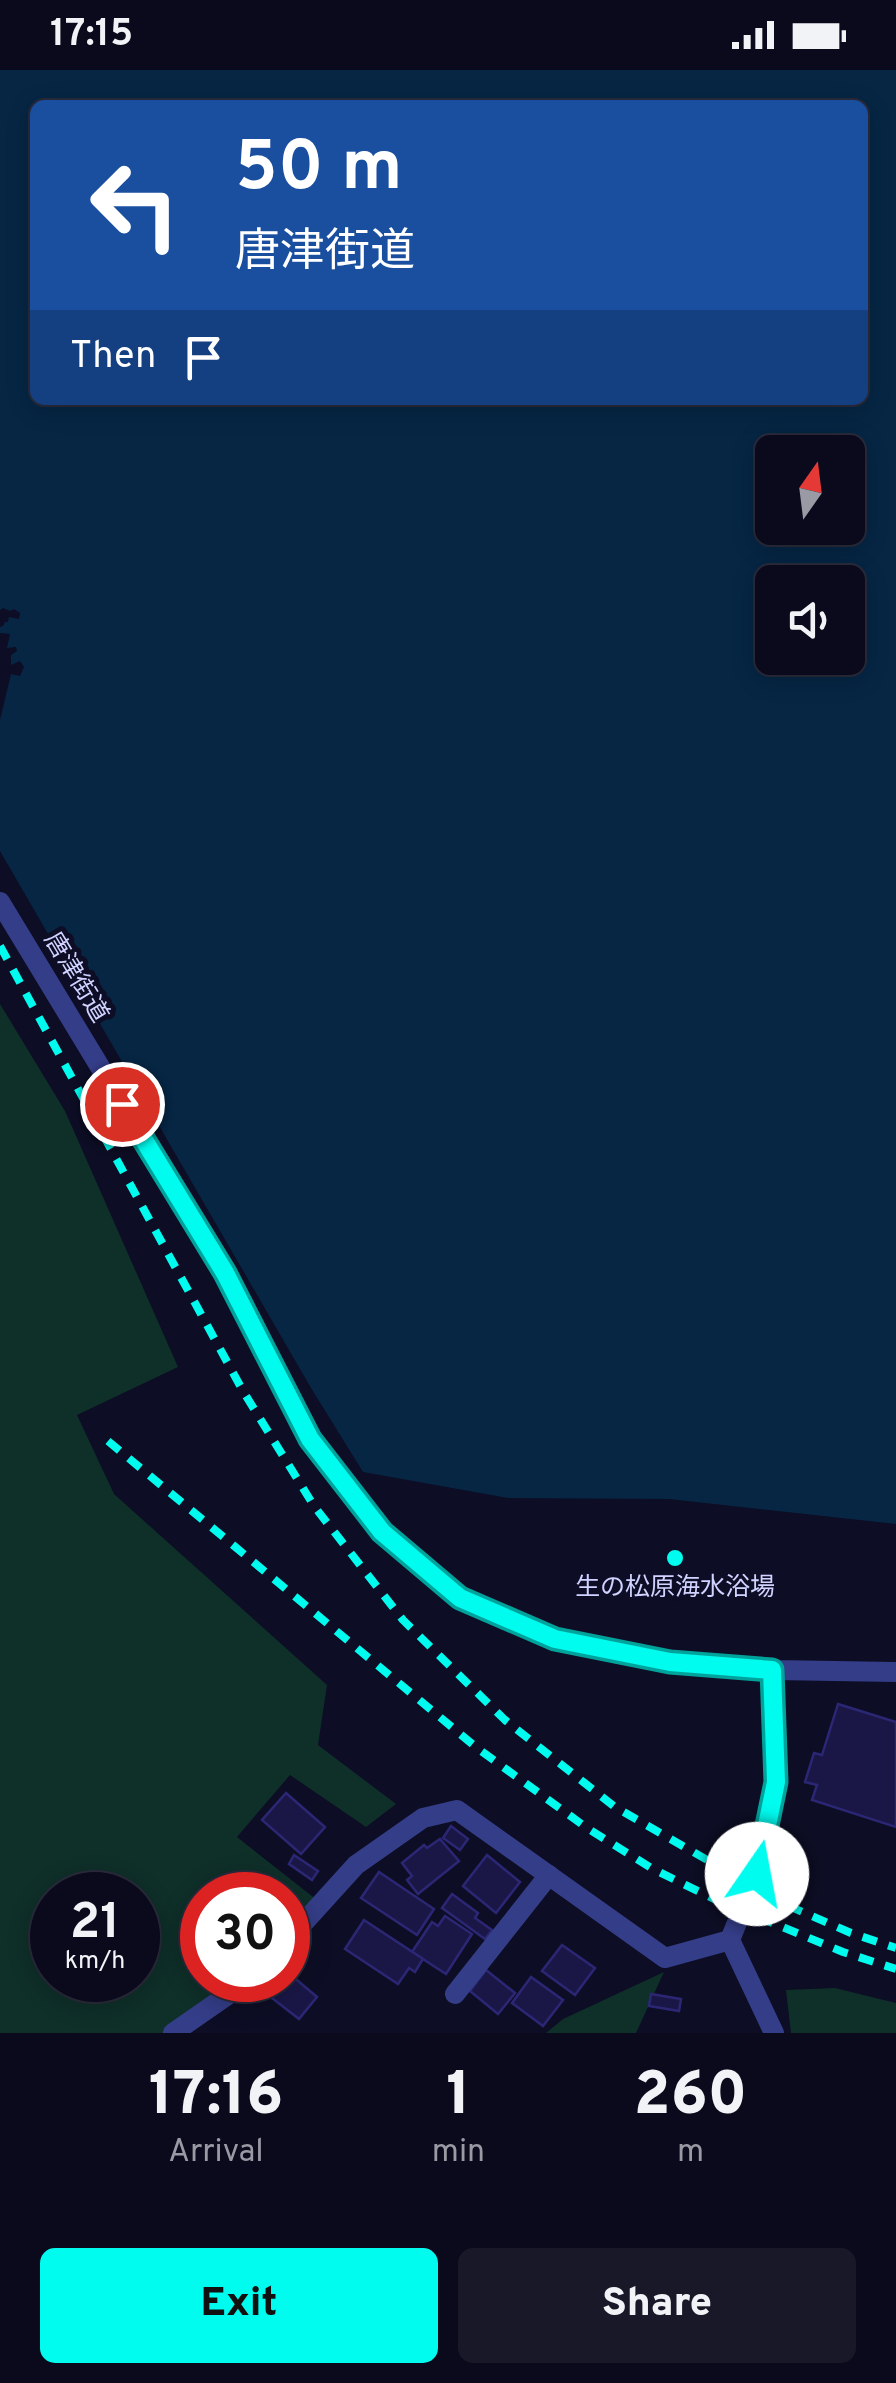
<!DOCTYPE html>
<html lang="en">
<head>
<meta charset="utf-8">
<style>
  body { margin:0; font-family:Overpass,"Noto Sans JP",sans-serif; background:#181829; color:#f1f3f6; height:100vh; display:flex; flex-direction:column; font-size:38px; white-space:nowrap }
  * { box-sizing:border-box; margin:0 }
  p { font-size:32px; color:#999aa3 }
  .icon { flex:none; width:55px; height:55px; fill:none; stroke:currentColor; stroke-width:2; stroke-linecap:round; stroke-linejoin:round }
  .map { position:relative; height:1963px; overflow:hidden }
  .drawer { display:flex; flex-direction:column; background:#0a0a1c; flex:1 }
  .drawer>* { flex:none }
  .hud { position:absolute; left:30px; top:30px; width:838px; height:305px; border-radius:15px; box-shadow:0 5px 25px #0003,0 0 0 2px #2a2b3b; background:#1a4fa0; color:#fff; overflow:hidden }
  .needle { width:65px; rotate:14deg }
  .buttons { position:absolute; left:755px; top:365px; display:grid; gap:20px }
  .buttons a { display:grid; place-items:center; width:110px; height:110px; border-radius:15px; background:#0a0a1c; box-shadow:0 5px 25px #0003,0 0 0 2px #2a2b3b; font-size:50px }
  .speed { position:absolute; left:30px; top:1802px; display:flex; gap:20px; font-size:50px; font-weight:700; text-align:center }
  .speed>* { display:grid; place-content:center; width:130px; height:130px; border-radius:50%; background:#0a0a1c; box-shadow:0 5px 25px #0003,0 0 0 2px #2a2b3b; line-height:1 }
  .speed small { font-size:25px; font-weight:400 }
  .speed .limit { border:15px solid #d22; background:#fff; color:#111 }
  .pin { position:absolute; display:grid; place-items:center; width:85px; height:85px; color:#fff; margin:-42px; border:5px solid #fff; border-radius:50%; box-shadow:0 2px 10px #0007 }
  .me { position:absolute; width:110px; margin:-55px; rotate:12deg; stroke-linejoin:round; filter:drop-shadow(0 0 8px #0008) }
  .turn { display:flex; align-items:center; gap:35px; height:210px; padding:0 40px; font-size:45px }
  .turn .icon { width:130px; height:130px; stroke-width:2.5 }
  .turn b { display:block; font-size:70px; line-height:85px }
  .then { display:flex; align-items:center; height:95px; padding:0 40px; background:#0003; gap:20px; font-size:38px }
  .eta { display:flex; justify-content:space-evenly; align-items:center; height:170px; text-align:center }
  .eta b { font-size:60px; font-weight:800; line-height:70px }
  .primary-button { display:flex; gap:20px; margin-top:auto; padding:20px 40px }
  .primary-button a { flex:1; height:115px; border-radius:15px; background:#00fbef; color:#111; font-size:40px; font-weight:800; line-height:115px; text-align:center }
  .primary-button a+a { background:#181829; color:#f1f3f6 }
  .status { display:flex; justify-content:space-between; align-items:center; height:70px; padding:0 50px; background:#0a0a1c; direction:ltr }
  .status svg { height:28px; fill:currentColor }
  .map>svg:first-child { display:block }
  .green { fill:#0f2f29; fill-rule:evenodd }
  .water { fill:#062644; fill-rule:evenodd }
  .building { fill:#1a1747; stroke:#2b2775; stroke-width:2.5 }
  .lines { fill:none; stroke-linecap:round; stroke-linejoin:round }
  .minor-tunnel { stroke:#2a2b46; stroke-width:20; stroke-dasharray:20 10; stroke-linecap:butt }
  .minor { stroke:#343d87; stroke-width:20 }
  .tertiary { stroke:#343d87; stroke-width:20 }
  .rail { stroke:#00fbef; stroke-width:8; stroke-dasharray:15 12; stroke-linecap:butt }
  .route-casing { stroke:#00a39b; stroke-width:25 }
  .route { stroke:#00fbef; stroke-width:18 }
  .poi-dot { fill:#00fbef; stroke:#0d0d25; stroke-width:4 }
  .labels { text-anchor:middle; dominant-baseline:central; stroke-width:10; stroke-linejoin:round; paint-order:stroke }
  .street-label { font-size:25px; fill:#d0d2ff; stroke:#0d0d25 }
  .poi-label { font-size:25px; fill:#d0d2ff; stroke:#0d0d25 }
</style>
</head>
<body>
<div class="status"><b>17:15</b><svg viewBox="0 0 49 12"><path d="M0 12V9h3v3zM5 12V6h3v6zM10 12V3h3v9zM15 12V0h3v12zM26 1h20v11H26zM47 4h2v5h-2z"/></svg></div>
<div class="map">
<svg width="896" height="1963" viewBox="0 0 896 1963">
  <rect width="100%" height="100%" fill="#0d0d25"/>
  <!-- green -->
  <g class="green">
    <path d="M0,934L65,1041L178,1297L77,1345L114,1424L327,1615L318,1675L396,1734L366,1757L290,1705L237,1767L322,1834L288,1863V1825H202V1910H231L165,1963H0ZM52,1825H138V1910H52Z"/>
    <polygon points="664,1902 636,1963 546,1963 563,1949"/>
    <polygon points="835,1918 896,1933 896,1963 791,1963 786,1920"/>
  </g>
  <!-- water -->
  <path class="water" d="M0,0H896V1454L669,1429L508,1428L363,1402L311,1318L0,781V650L11,604L20,606L24,597L20,591L11,595V585L17,581L16,577L7,578L10,564L0,563V557L3,556L5,552H8L9,547L19,549L20,543L14,539L10,541L3,538L0,540ZM35,35H862V330H35ZM772,382H848V458H772ZM772,512H848V588H772Z"/>
  <!-- building -->
  <g class="building">
    <polygon points="838,1634 896,1652 896,1757 812,1730 817,1715 805,1712 814,1683 822,1685"/>
    <polygon points="286,1723 325,1757 301,1784 262,1750"/>
    <polygon points="451,1756 468,1769 460,1780 443,1768"/>
    <polygon points="440,1769 459,1791 418,1824 407,1810 412,1806 402,1793 424,1775 427,1778"/>
    <polygon points="294,1785 318,1801 312,1810 289,1794"/>
    <polygon points="487,1785 520,1812 496,1843 463,1816"/>
    <polygon points="379,1802 434,1839 417,1865 361,1828"/>
    <polygon points="452,1824 478,1843 475,1848 492,1860 485,1869 442,1838"/>
    <polygon points="445,1846 472,1864 446,1904 412,1882 432,1852 438,1856"/>
    <polygon points="364,1850 423,1889 415,1902 409,1898 398,1914 345,1879"/>
    <polygon points="562,1875 595,1898 575,1925 542,1901"/>
    <polygon points="486,1900 515,1923 498,1944 470,1921"/>
    <polygon points="291,1905 317,1927 299,1949 272,1928"/>
    <polygon points="531,1907 563,1930 543,1956 512,1933"/>
    <polygon points="651,1924 681,1929 679,1941 649,1936"/>
  </g>
  <g class="lines">
    <!-- minor-tunnel -->
    <polyline class="minor-tunnel" points="736,1855 757,1804"/>
    <!-- minor -->
    <g class="minor">
      <polyline points="757,1804 776,1712 773,1600"/>
      <polyline points="736,1855 730,1870 774,1963"/>
      <polyline points="288,1870 356,1795 423,1748 457,1740 665,1888 730,1870"/>
      <polyline points="455,1924 549,1805"/>
      <polyline points="173,1963 232,1922 244,1910"/>
    </g>
    <!-- tertiary -->
    <polyline class="tertiary" points="0,832 225,1203 310,1369 382,1462 460,1528 555,1569 670,1592 773,1600 896,1602"/>
    <!-- rail -->
    <g class="rail">
      <polyline points="0,876 243,1321 314,1436 403,1550 505,1650 615,1737 782,1833 851,1863 896,1878"/>
      <polyline points="108,1371 477,1678 587,1758 653,1799 712,1828 843,1882 896,1899"/>
    </g>
  </g>
  <g class="lines">
    <defs>
      <polyline id="route" points="122,1034 225,1203 310,1369 382,1462 460,1528 555,1569 670,1592 772,1600 776,1712 757,1804"/>
    </defs>
    <!-- route casing -->
    <use href="#route" class="route-casing"/>
    <!-- route -->
    <use href="#route" class="route"/>
  </g>
  <!-- markers -->
  <circle class="poi-dot" cx="675" cy="1488" r="10"/>
  <g class="labels">
    <!-- street labels -->
    <g class="street-label">
      <text transform="translate(75 908) rotate(59)">唐津街道</text>
    </g>
    <!-- poi labels -->
    <g class="poi-label">
      <text x="675" y="1519">生の松原海水浴場</text>
    </g>
  </g>
</svg>
<div class="buttons">
<a><svg class="needle" viewBox="-14 -14 28 28"><path d="M0-13l5 13h-10z" fill="#e53935"/><path d="M0 13l5-13h-10z" fill="#999aa3"/></svg></a>
<a><svg class="icon" aria-label="sound" viewBox="0 0 24 24"><path d="M4 9h4l5-4v14l-5-4H4zM17 9q2 3 0 6"/></svg></a>
</div>
<div class="speed"><div>21<small>km/h</small></div><div class="limit">30</div></div>
<div class="pin" style="left:122px;top:1034px;background:#d93025"><svg class="icon" aria-label="arrive" viewBox="0 0 24 24"><path d="M6 21V4h12l-3 4 3 4H6"/></svg></div>
<svg class="me" style="left:757px;top:1804px" viewBox="-20 -20 40 40"><circle r="19" fill="#fff"/><path d="M0-13L10 11 0 6-10 11z" fill="#00fbef"/></svg>
<div class="hud">
<div class="turn"><svg class="icon" aria-label="left" viewBox="0 0 24 24"><path d="M17 20v-9H6M10 6l-5 5 5 5"/></svg><div><b>50 m</b>唐津街道</div></div>
<div class="then">Then<svg class="icon" aria-label="arrive" viewBox="0 0 24 24"><path d="M6 21V4h12l-3 4 3 4H6"/></svg></div>
</div>
</div>
<section class="drawer">
<div class="eta">
<div><b>17:16</b><p>Arrival</p></div>
<div><b>1</b><p>min</p></div>
<div><b>260</b><p>m</p></div>
</div>
<div class="primary-button"><a>Exit</a><a>Share</a></div>
</section>
</body>
</html>
